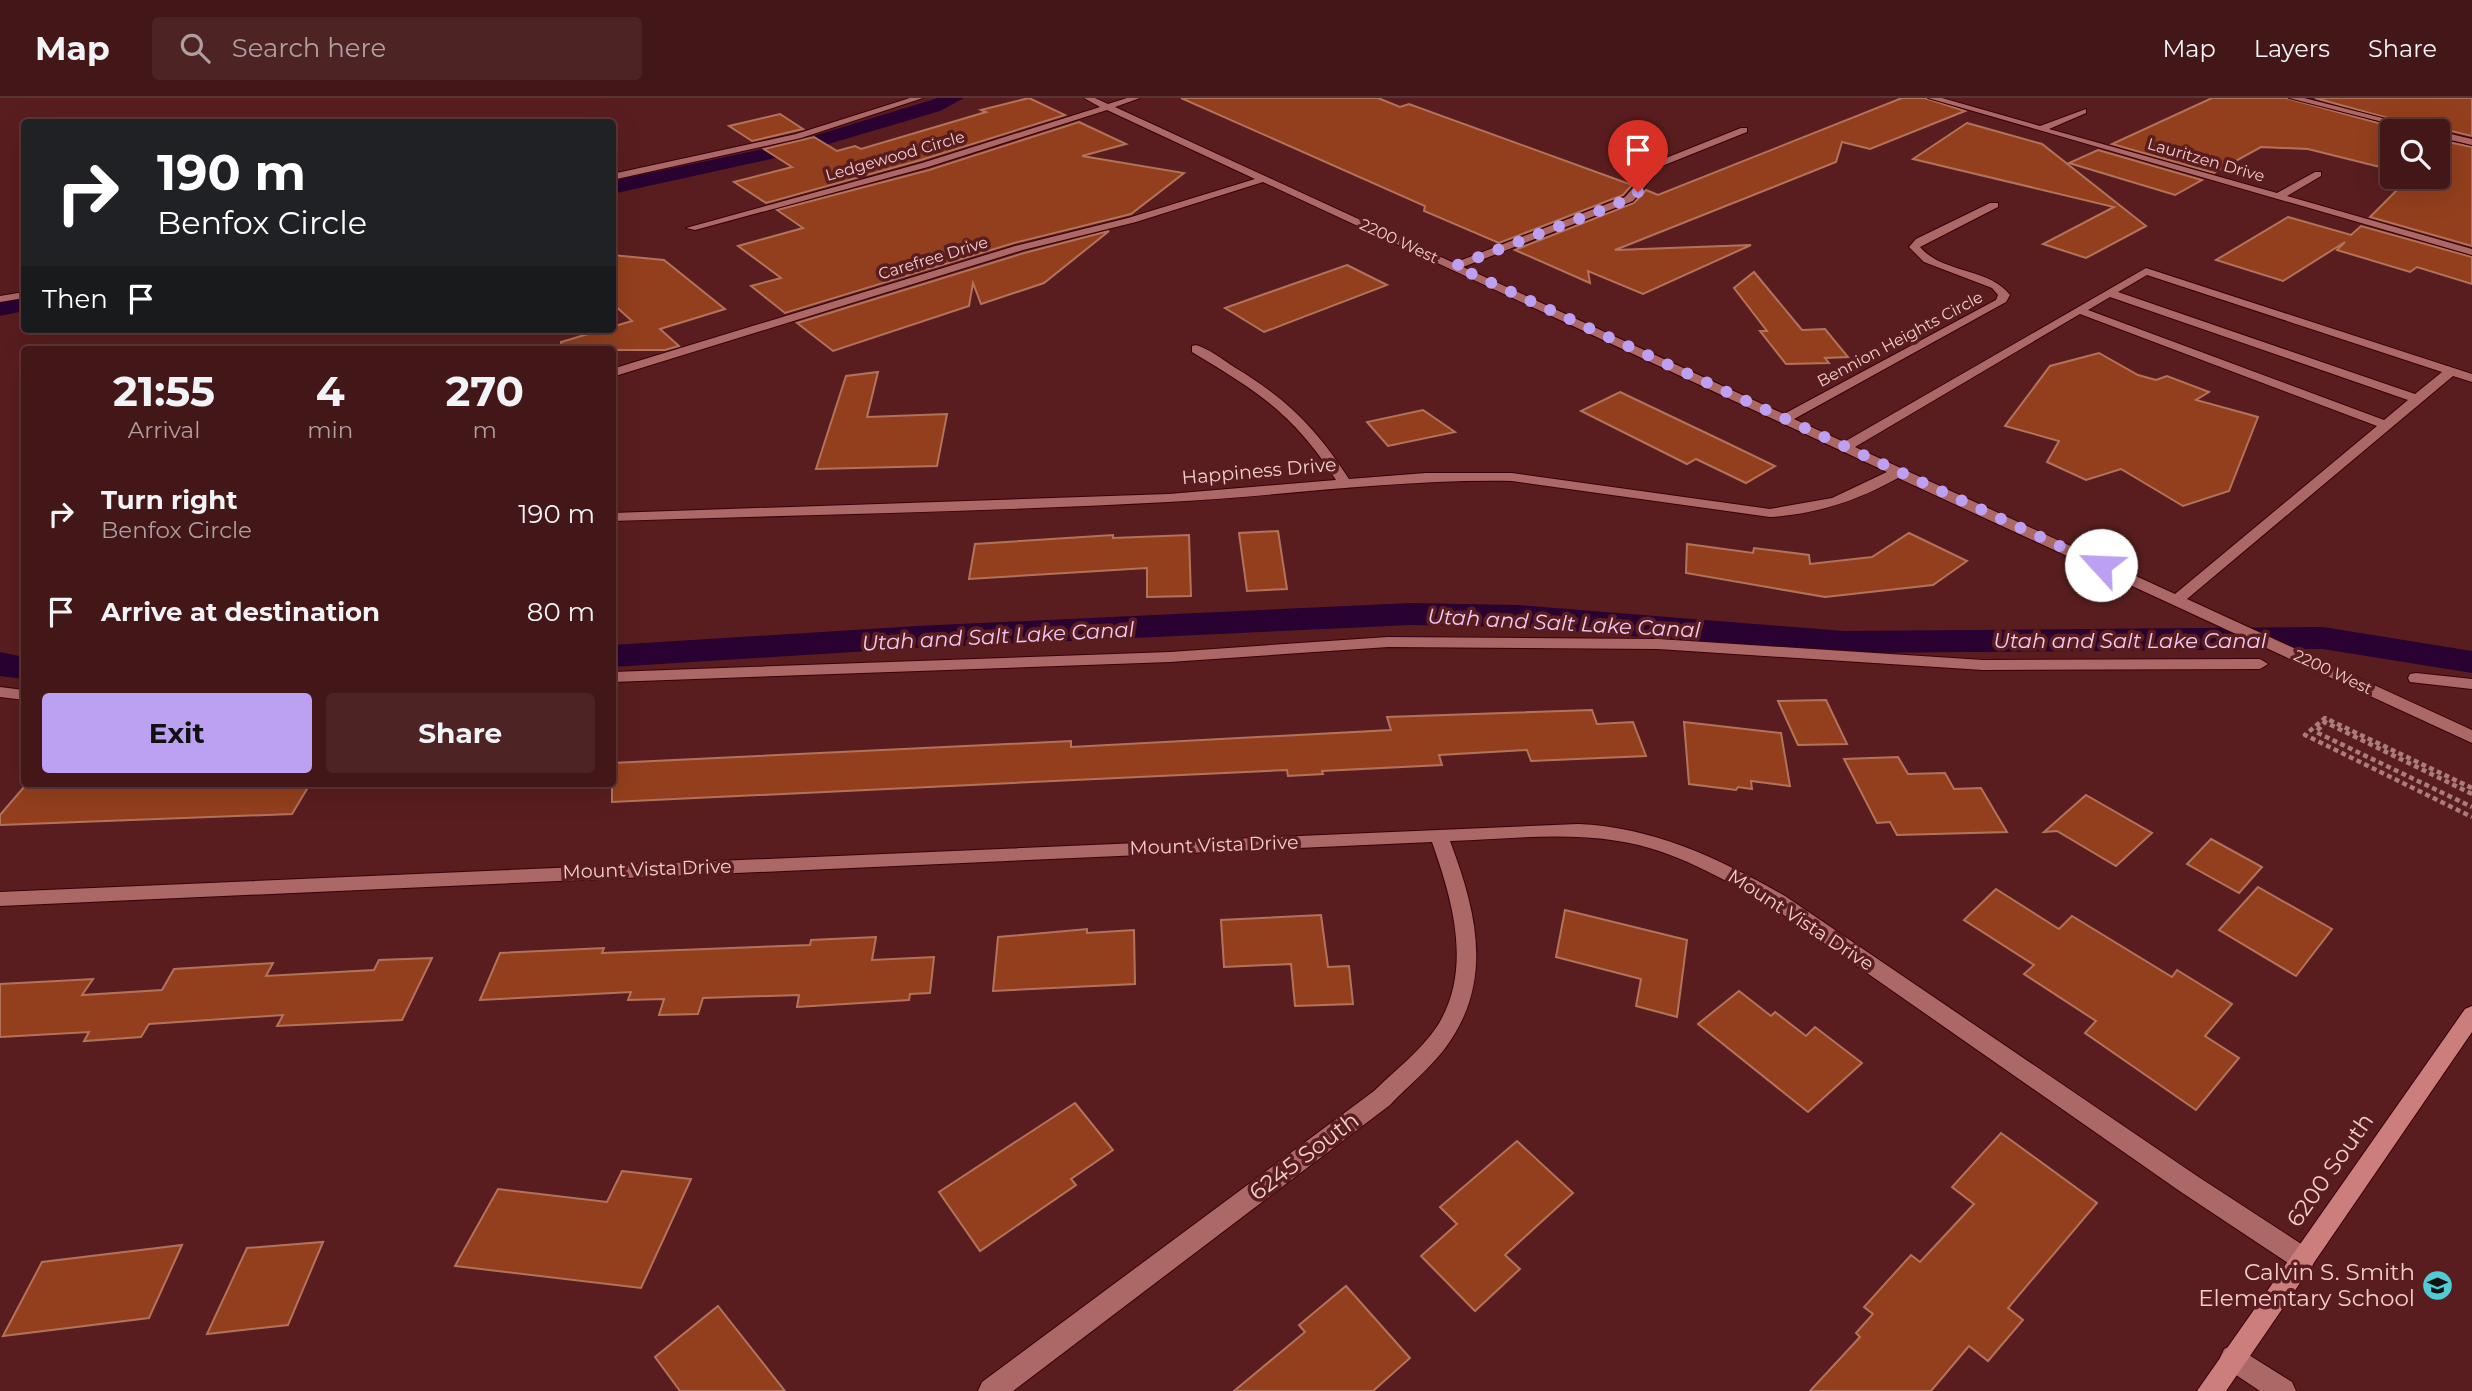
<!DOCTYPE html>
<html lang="en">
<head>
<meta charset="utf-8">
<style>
  body { margin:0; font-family:Montserrat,sans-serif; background:#4d2324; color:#f1f3f6; height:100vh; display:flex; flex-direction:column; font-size:26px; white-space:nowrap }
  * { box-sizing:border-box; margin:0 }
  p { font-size:23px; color:#af9fa1 }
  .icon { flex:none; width:38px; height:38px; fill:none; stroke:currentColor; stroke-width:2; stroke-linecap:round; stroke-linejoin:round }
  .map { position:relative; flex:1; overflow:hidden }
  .panel { position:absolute; left:21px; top:248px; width:595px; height:441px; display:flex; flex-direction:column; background:#431617; border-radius:7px; box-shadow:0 7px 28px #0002,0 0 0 2px #5b3536 }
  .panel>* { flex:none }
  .top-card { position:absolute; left:21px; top:21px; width:595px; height:214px; border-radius:7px; box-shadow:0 7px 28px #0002,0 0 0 2px #5b3536; background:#202124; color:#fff; overflow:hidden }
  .fabs { position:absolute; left:2380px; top:21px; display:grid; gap:14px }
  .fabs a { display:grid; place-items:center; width:70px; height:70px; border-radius:7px; background:#431617; box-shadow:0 7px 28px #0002,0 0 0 2px #5b3536; font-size:35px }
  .pin { position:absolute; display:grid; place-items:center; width:60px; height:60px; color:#fff; margin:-72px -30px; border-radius:50% 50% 50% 0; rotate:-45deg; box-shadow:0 0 7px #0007 }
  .pin .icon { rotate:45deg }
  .me { position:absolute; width:77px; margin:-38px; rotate:295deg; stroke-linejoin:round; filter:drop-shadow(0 0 5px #0008) }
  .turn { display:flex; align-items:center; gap:24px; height:147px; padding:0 21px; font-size:32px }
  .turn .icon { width:91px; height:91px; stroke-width:2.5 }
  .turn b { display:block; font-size:49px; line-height:60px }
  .then { display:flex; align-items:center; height:66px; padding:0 21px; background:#0003; gap:14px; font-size:26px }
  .eta { display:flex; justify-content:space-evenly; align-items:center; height:119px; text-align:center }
  .eta b { font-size:42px; font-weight:700; line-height:49px }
  .action { display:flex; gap:14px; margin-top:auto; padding:14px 21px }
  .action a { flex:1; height:80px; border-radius:7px; background:#bca0f2; color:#111; font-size:28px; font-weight:700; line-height:80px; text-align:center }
  .action a+a { background:#4d2324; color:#f1f3f6 }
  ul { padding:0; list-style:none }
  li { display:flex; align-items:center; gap:21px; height:98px; padding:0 21px }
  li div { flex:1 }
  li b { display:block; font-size:26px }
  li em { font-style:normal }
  header { display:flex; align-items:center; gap:42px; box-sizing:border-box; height:98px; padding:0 35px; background:#431617; border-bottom:2px solid #5b3536 }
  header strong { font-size:33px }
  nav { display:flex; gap:38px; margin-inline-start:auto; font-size:24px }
  .search { width:490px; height:63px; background:#4d2324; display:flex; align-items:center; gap:18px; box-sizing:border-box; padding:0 24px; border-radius:7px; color:#af9fa1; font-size:26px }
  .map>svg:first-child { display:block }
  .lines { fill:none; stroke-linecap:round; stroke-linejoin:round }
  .canal { fill:#290231; fill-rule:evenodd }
  .building { fill:#933f1d; stroke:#b3735b; stroke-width:2 }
  .minor-casing { stroke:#3b0108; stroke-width:2 }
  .major-casing { stroke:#3b0108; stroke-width:2 }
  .path { stroke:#ac7c7c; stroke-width:4.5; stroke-dasharray:5 3.5; stroke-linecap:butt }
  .minor { fill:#ac6867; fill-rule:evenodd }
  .major { fill:#cc7e7d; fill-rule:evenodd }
  .route { stroke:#bca0f2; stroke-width:12; stroke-dasharray:0 21.6 }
  .labels { text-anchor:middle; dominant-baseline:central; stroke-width:7; stroke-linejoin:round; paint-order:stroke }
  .far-street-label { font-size:16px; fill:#f3cccb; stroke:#591d1f }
  .street-label { font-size:19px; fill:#f3cccb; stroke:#591d1f }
  .water-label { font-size:21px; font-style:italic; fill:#f0caf7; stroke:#591d1f }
  .near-street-label { font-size:23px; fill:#f3cccb; stroke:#591d1f }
  .near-poi-label { font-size:23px; fill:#f3cccb; stroke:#591d1f; text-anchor:end }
</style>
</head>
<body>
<header>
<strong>Map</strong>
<div class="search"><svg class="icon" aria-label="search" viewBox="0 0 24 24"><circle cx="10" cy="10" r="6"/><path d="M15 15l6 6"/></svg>Search here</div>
<nav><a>Map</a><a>Layers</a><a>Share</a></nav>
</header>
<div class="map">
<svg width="2472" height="1293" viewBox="0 0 2472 1293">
  <rect width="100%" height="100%" fill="#591d1f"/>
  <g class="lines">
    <!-- canal -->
    <g class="canal">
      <polygon points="938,0 964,0 940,13 798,55 612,96 612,83 787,46"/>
      <polygon points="24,198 24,213 0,218 0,202"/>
      <polygon points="1411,505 1517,507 1844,533 2323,529 2472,553 2472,575 2323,551 1844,555 1517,529 1411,527 917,550 612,569 612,547 917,528"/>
      <polygon points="0,554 24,559 24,581 0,578"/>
    </g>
  </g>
  <!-- building -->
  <g class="building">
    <polygon points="1029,0 1065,17 921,62 766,105 734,84 792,69 764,51 814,39 837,53 855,48 861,51 986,14 981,12"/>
    <polygon points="1181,0 1378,0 1400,9 1409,6 1632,87 1623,97 1499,145 1424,113 1425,108"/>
    <polygon points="1902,0 1925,0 1965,13 1870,51 1842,44 1836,64 1615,152 1751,147 1643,196 1588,173 1590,185 1515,152 1634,105 1646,92 1658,97"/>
    <polygon points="2212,0 2286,0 2408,33 2392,33 2392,72 2308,51 2261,49 2214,75 2112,46"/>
    <polygon points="2315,0 2472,0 2472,38 2439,30 2435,33"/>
    <polygon points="780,16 803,31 752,43 729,28"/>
    <polygon points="1079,24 1126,46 1082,58 1184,75 1131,116 1014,145 785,215 751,188 781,180 738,148 803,130 777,112 929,72"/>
    <polygon points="1967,25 2042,46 2146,128 2086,160 2043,146 2114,109 1913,61"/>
    <polygon points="2438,42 2472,49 2472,148 2370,119 2410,79 2438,79"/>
    <polygon points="2098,52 2202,82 2175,97 2069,65"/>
    <polygon points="2288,119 2351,137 2361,128 2472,159 2472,186 2417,169 2410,174 2337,152 2345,144 2283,183 2216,162"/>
    <polygon points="1109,133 1044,185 981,206 973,185 969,208 833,253 797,225 1024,155"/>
    <polygon points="612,157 664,162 725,211 660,231 679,248 665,252 562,252 561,244 632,223 612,205"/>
    <polygon points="1347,167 1387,187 1264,234 1225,210"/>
    <polygon points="1754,174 1802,232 1825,231 1848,259 1825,260 1829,265 1786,266 1760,233 1767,233 1734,190"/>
    <polygon points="2099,255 2138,277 2156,282 2167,278 2209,294 2196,302 2258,319 2229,393 2183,408 2121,371 2086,382 2047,364 2059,343 2005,328 2050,268"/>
    <polygon points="878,274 867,319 947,316 937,368 816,371 846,278"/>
    <polygon points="1620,294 1725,344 1775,368 1746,385 1696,361 1687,366 1581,313"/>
    <polygon points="1423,312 1455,334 1388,348 1367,324"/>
    <polygon points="1278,433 1287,491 1247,493 1239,435"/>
    <polygon points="1909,435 1967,463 1933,487 1825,499 1686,475 1687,446 1753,455 1754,450 1809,457 1810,466 1872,459"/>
    <polygon points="1113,437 1113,440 1189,437 1191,498 1147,499 1147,470 969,481 975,446"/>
    <polygon points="1826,602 1847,646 1798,647 1778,603"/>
    <polygon points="1592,612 1597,626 1633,624 1646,658 1531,663 1527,652 1439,657 1442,667 1322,673 1323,676 1288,678 1287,672 612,704 612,665 1071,643 1071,649 1391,632 1387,619"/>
    <polygon points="1684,624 1781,635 1790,688 1751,683 1752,691 1738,689 1736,692 1689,686"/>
    <polygon points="1898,659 1908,676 1945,675 1954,691 1981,690 2007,734 1897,737 1890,724 1877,725 1844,661"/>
    <polygon points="62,686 310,686 292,716 0,727 0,717 24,689"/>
    <polygon points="2086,697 2152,735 2116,768 2057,733 2044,734"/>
    <polygon points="2211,741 2262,769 2239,795 2187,766"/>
    <polygon points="2258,789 2332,831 2296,878 2219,832"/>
    <polygon points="1996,791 2059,831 2072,818 2172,879 2177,872 2232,906 2205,938 2239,960 2196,1012 2085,935 2096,923 2024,876 2034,867 1964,822"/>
    <polygon points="1565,812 1687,842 1677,919 1636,908 1641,881 1556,859"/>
    <polygon points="1321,817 1328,869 1349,868 1353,906 1295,908 1291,866 1224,869 1221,822"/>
    <polygon points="1087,831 1087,835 1134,832 1135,886 993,893 998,839"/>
    <polygon points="876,839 872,862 934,859 930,895 910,896 909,902 797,909 799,897 703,900 698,916 659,917 664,901 628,902 631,894 480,902 500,855 604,850 602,855 810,847 811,842"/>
    <polygon points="432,860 402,922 277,928 283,917 149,926 141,939 84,943 89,934 0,939 0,886 93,881 82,897 162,892 174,871 273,865 266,878 374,872 379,862"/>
    <polygon points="1739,893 1771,918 1775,914 1806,938 1815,929 1862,965 1808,1014 1698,926"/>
    <polygon points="1075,1005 1113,1052 1071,1081 1076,1087 980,1153 939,1094"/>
    <polygon points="2001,1035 2097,1105 2008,1210 2023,1222 1988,1263 1969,1248 1931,1293 1810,1293 1860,1239 1856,1235 1873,1216 1864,1209 1911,1157 1920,1164 1974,1106 1952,1089"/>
    <polygon points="1517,1043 1573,1095 1505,1157 1520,1171 1475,1213 1421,1158 1457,1126 1440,1109"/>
    <polygon points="622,1073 691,1081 641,1190 455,1168 498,1091 607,1104"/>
    <polygon points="323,1144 288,1227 207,1236 247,1150"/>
    <polygon points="182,1147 149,1220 3,1238 42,1164"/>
    <polygon points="1346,1188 1410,1260 1373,1293 1234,1293 1305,1234 1299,1227"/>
    <polygon points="718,1208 785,1293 680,1293 655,1259"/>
  </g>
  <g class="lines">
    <defs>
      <g id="minor">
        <polygon points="910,0 923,0 801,40 612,82 612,76 796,36"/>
        <path d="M1084,0H1095L1108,6L1127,0H1140L1115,9L1454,165L1625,99L1656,64L1741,30H1747V34L1662,68L1633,103L1463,169L1784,316L1996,202L1998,197L1992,190L1924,164L1909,149L1916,141L1990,105H1998V109L1920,149C1943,176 1988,169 2010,197L2006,204L1794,321L1844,344L2146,170L2472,276V284L2453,278L2187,501L2472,632V645L1898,380C1857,403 1817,416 1770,419L1512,383C1397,381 1283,398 1168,404C983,414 798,417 612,423V415L1169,396L1336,382C1293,315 1258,294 1192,254V248L1196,247C1209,251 1222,261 1234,269C1286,300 1316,330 1349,381L1426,375H1512L1770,411L1832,400L1887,374L1263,84L1136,124L1023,152L612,279V271L1015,148L1128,120L1255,81L1107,12L928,69L695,132L686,130L922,65L1100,9ZM2147,177L2442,274L2415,296L2118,194ZM2110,199L2408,302L2384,322L2088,212ZM2080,216L2377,328L2175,496L1855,349Z"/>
        <polygon points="1928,0 1942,0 2040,28 2086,11 2086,15 2049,31 2277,95 2315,74 2321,74 2321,78 2287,98 2472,151 2472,157"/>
        <polygon points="2289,0 2304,0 2433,33 2418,33"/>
        <polygon points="2438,33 2472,41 2472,47 2438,39"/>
        <polygon points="24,194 24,200 0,204 0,198"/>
        <polygon points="1388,539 1658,541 1983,562 2260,561 2268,566 2260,571 1983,572 1658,551 1388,549 1170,564 612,584 612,574 1170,554"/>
        <polygon points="2416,575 2472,581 2472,591 2410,584 2408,580 2410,576"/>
        <polygon points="0,589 24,592 24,602 0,599"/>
        <path d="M1578,726C1654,729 1720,761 1785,798L2197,1078L2312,1153L2315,1161L2312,1169L2303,1173L2294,1169L2181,1094L1771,808C1723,781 1673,751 1618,743C1563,734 1505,741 1450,743C1477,815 1495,886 1443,953C1427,973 1407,989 1390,1007L1013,1293H978L982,1284L1374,993C1395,972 1421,953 1438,927C1473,870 1452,801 1432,744L0,808V794Z"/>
        <polygon points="2233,1247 2292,1284 2296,1293 2260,1293 2224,1269 2220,1260 2224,1251"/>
      </g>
      <polygon id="major" points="2472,908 2472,934 2226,1293 2197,1293 2465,911"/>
    </defs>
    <!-- minor casing -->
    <use href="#minor" class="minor-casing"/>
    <!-- major casing -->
    <use href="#major" class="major-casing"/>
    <!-- path -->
    <g class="path">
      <polyline points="2472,690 2325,620 2305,637 2472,719"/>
      <polyline points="2472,696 2325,624 2316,634 2472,709"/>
    </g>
    <!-- minor -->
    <use href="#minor" class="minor"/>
    <!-- major -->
    <use href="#major" class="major"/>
  </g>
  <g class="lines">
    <!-- route -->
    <polyline class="route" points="1638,94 1615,107 1455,168 2101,467"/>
  </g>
  <!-- icons -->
  <defs>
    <symbol id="school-disc" viewBox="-11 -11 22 22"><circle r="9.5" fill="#51ccd4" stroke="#591d1f"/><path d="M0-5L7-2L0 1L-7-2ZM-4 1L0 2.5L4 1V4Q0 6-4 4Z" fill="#111"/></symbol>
  </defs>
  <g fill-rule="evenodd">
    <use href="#school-disc" x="2420" y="1170" width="35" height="35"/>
  </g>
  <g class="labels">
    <!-- far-street labels -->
    <g class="far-street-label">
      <text transform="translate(895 58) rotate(-16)">Ledgewood Circle</text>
      <text transform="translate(2206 62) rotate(16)">Lauritzen Drive</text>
      <text transform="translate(1399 143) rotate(25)">2200 West</text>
      <text transform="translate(933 160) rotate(-17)">Carefree Drive</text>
      <text transform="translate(1900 241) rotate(-28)">Bennion Heights Circle</text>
      <text transform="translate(2333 574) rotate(25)">2200 West</text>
    </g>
    <!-- street labels -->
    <g class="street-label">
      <text transform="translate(1259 373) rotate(-5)">Happiness Drive</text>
      <text transform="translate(1214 747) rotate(-2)">Mount Vista Drive</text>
      <text transform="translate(647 771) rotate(-2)">Mount Vista Drive</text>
      <text transform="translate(1801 822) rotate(33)">Mount Vista Drive</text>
    </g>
    <!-- water labels -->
    <g class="water-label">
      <text transform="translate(1564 525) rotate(3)">Utah and Salt Lake Canal</text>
      <text transform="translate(998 538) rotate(-3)">Utah and Salt Lake Canal</text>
      <text x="2130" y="542">Utah and Salt Lake Canal</text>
    </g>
    <!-- near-street labels -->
    <g class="near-street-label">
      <text transform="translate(1304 1058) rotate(-37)">6245 South</text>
      <text transform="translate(2330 1072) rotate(-55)">6200 South</text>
    </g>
    <!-- near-poi labels -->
    <g class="near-poi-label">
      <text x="2415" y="1174">Calvin S. Smith<tspan x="2415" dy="26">Elementary School</tspan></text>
    </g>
  </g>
</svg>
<div class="fabs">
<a><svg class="icon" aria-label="search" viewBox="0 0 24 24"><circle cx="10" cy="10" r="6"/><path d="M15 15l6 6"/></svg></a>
</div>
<div class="pin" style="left:1638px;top:94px;background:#d93025"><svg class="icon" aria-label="arrive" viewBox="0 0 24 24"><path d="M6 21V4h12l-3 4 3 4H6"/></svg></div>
<svg class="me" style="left:2101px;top:467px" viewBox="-20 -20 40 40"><circle r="19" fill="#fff"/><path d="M0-13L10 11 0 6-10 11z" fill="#bca0f2"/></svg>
<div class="top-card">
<div class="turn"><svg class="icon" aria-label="right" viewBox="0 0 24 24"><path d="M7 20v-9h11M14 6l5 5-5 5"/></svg><div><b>190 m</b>Benfox Circle</div></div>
<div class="then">Then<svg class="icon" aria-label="arrive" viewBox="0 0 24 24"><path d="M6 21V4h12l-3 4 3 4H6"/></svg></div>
</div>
<section class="panel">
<div class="eta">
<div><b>21:55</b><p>Arrival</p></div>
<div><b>4</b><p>min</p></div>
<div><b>270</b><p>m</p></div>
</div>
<ul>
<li><svg class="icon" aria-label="right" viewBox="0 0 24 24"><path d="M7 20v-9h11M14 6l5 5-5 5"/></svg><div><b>Turn right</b><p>Benfox Circle</p></div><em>190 m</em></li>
<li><svg class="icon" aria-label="arrive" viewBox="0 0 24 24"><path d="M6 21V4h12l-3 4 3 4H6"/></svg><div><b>Arrive at destination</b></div><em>80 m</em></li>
</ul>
<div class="action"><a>Exit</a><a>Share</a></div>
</section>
</div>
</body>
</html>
